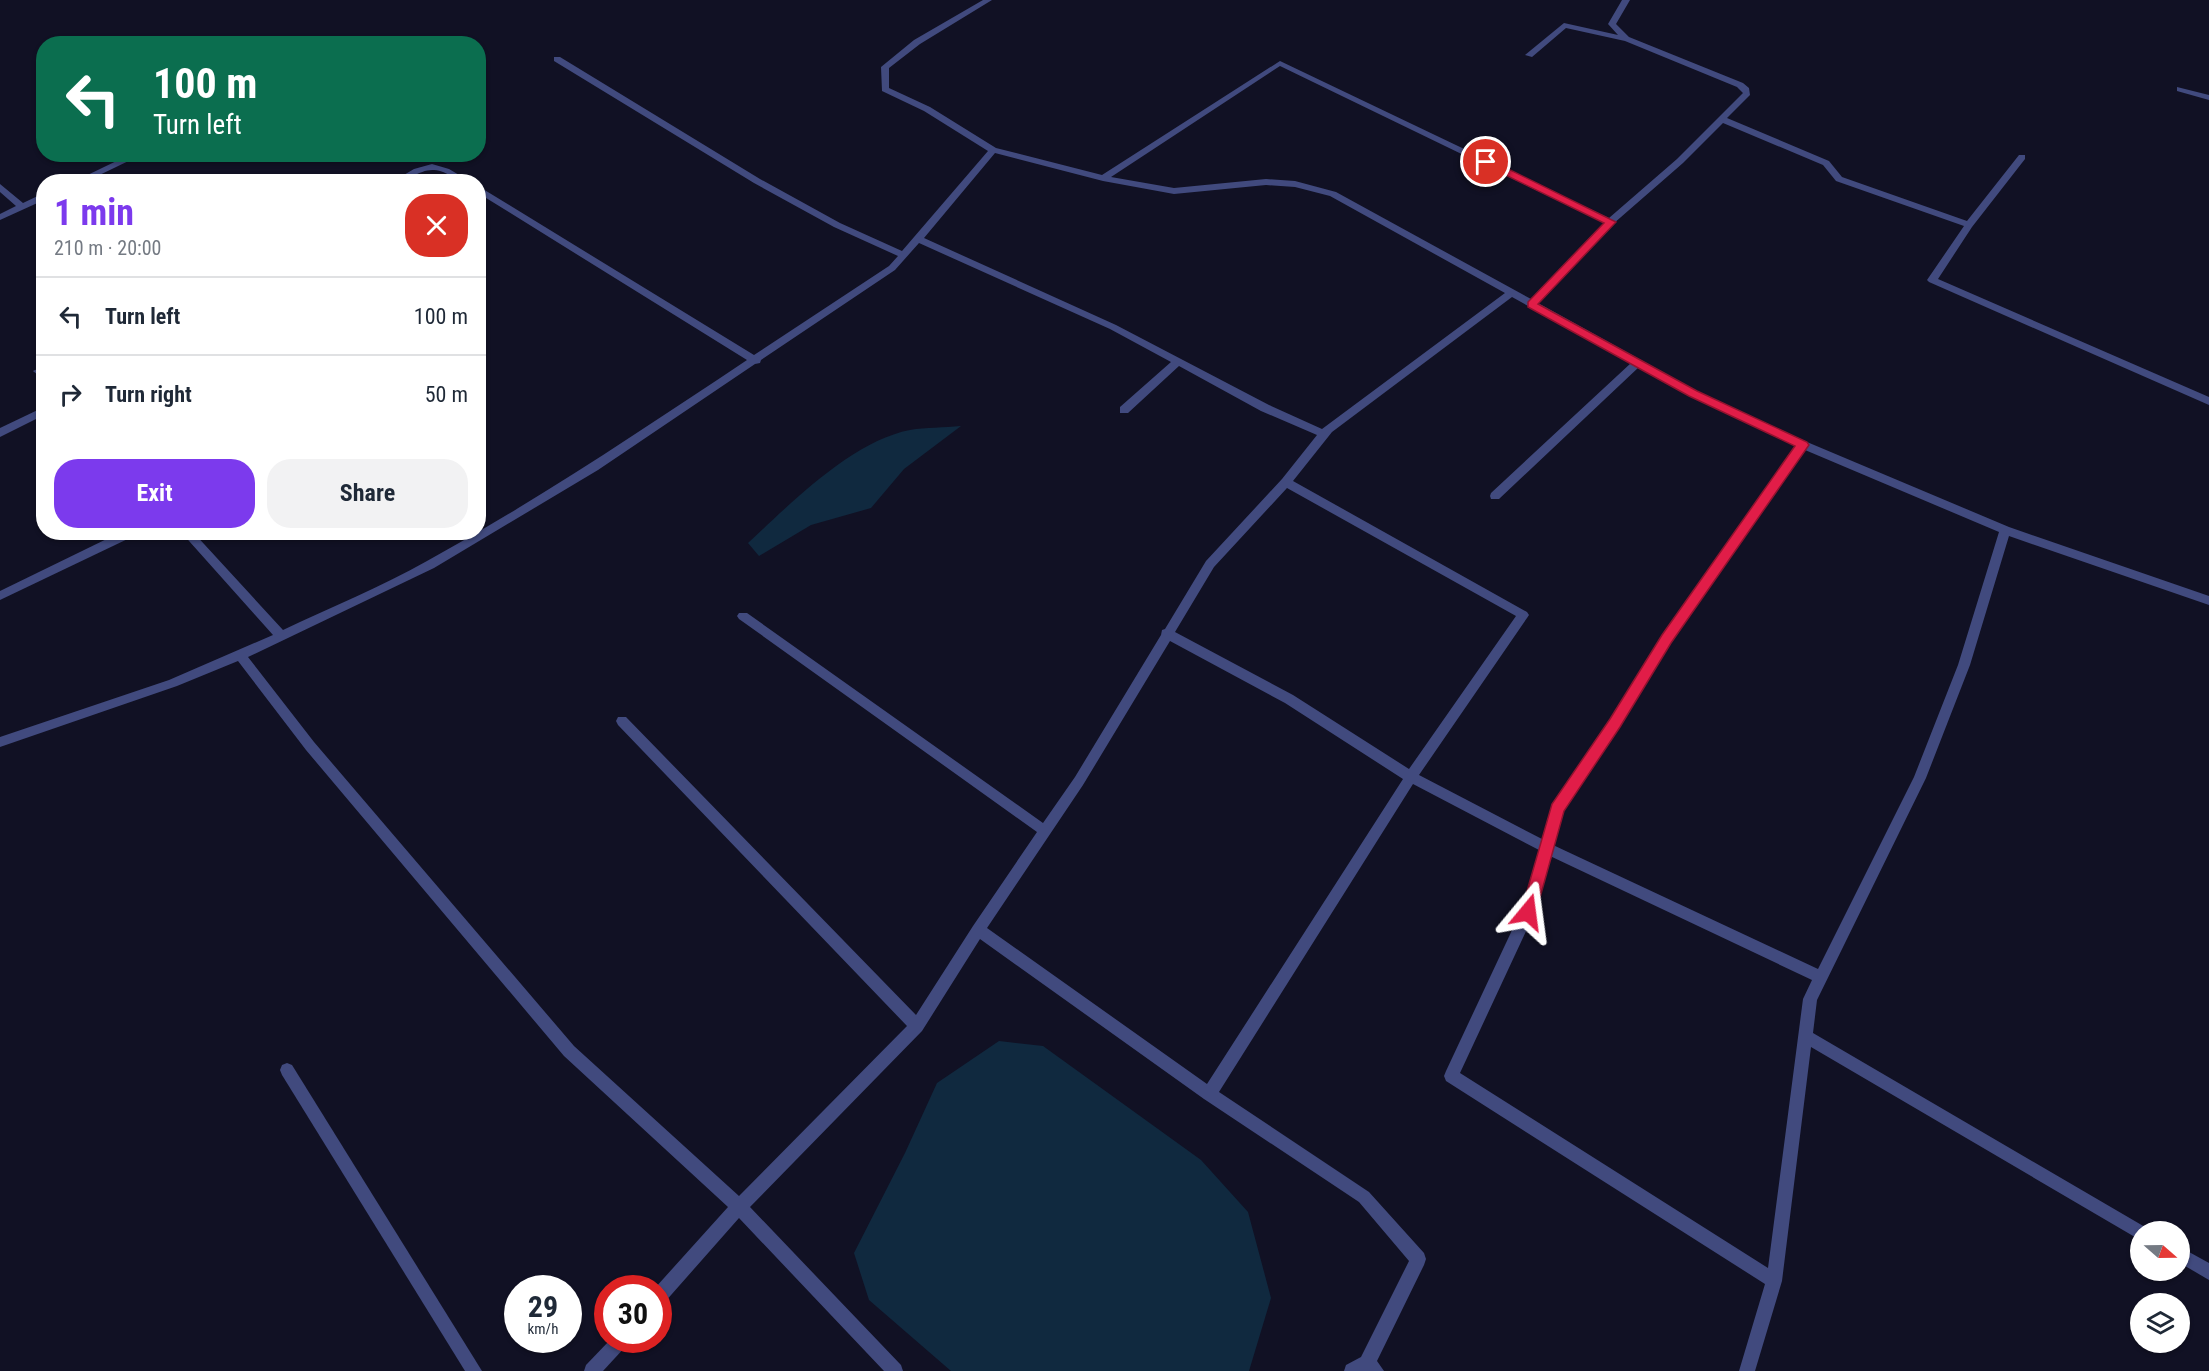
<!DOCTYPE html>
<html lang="en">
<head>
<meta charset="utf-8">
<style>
  body { margin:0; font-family:"Roboto Condensed",sans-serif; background:#f2f2f3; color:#1f2937; height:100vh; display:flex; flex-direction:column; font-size:22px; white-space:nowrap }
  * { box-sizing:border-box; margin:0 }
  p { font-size:20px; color:#747a83 }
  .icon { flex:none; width:33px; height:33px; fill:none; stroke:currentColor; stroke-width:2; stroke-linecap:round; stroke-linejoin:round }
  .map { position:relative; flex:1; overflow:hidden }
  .side { position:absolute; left:36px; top:174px; width:450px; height:366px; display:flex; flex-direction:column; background:#fff; border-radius:24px; box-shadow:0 2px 4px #0004 }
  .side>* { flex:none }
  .banner { position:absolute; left:36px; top:36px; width:450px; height:126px; border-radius:24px; box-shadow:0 2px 4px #0004; background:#0b6e4f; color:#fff; overflow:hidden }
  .needle { width:39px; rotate:110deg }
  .tools { position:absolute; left:2130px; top:1221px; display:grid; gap:12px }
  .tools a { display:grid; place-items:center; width:60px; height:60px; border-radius:50%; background:#fff; box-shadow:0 2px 4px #0004; font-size:30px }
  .speed { position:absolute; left:504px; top:1275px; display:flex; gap:12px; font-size:30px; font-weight:700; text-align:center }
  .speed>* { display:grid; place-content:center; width:78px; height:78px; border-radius:50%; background:#fff; box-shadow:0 2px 4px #0004; line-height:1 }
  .speed small { font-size:15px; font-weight:400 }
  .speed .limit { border:9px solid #d22; background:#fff; color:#111 }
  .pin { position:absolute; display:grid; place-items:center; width:51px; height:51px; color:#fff; margin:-26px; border:3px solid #fff; border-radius:50%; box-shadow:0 2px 6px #0007 }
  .me { position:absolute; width:66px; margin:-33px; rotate:16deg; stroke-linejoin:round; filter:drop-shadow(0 0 4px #0008) }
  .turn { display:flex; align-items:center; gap:21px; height:126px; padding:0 18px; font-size:27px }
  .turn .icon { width:78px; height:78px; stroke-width:2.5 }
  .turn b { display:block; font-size:42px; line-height:51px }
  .round { display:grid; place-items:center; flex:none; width:63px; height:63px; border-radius:24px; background:#f2f2f3 }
  .summary { display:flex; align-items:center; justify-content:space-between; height:102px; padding:0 18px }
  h1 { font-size:36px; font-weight:700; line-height:45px; color:#7c3aed }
  .cta { display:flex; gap:12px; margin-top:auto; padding:12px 18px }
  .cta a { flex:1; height:69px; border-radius:24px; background:#7c3aed; color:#fff; font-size:24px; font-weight:700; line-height:69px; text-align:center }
  .cta a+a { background:#f2f2f3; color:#1f2937 }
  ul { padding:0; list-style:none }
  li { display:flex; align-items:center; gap:18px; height:78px; padding:0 18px; border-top:2px solid #e0e1e3 }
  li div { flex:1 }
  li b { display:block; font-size:22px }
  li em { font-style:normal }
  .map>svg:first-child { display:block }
  .water { fill:#10293f }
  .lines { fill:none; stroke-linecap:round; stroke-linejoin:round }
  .lane { fill:#414a7e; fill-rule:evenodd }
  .street { fill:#414a7e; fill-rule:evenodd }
  .route { fill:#e11d48; stroke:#92132f; stroke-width:1.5 }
</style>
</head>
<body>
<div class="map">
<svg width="2209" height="1371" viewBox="0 0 2209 1371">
  <rect width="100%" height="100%" fill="#111124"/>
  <!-- water -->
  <g class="water">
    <path d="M961,426L904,469L871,508L811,525L759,556L748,543C790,504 852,441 910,430C926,427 944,428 961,426Z"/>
    <polygon points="999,1041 1043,1046 1201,1160 1248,1212 1271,1298 1249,1371 951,1371 869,1300 854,1253 905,1153 937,1083"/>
  </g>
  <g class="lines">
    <!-- lane -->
    <g class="lane">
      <polygon points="131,154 143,154 85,182 73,182"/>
      <polygon points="0,184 23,203 44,193 44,200 0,220 0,214 16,206 0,192"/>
    </g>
    <!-- street -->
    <g class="street">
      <path d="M983,0H992L920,44L889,68V88L930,107L996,148L1102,175L1280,61L1609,218L1677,159L1743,93L1737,87L1625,41L1566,28L1532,57L1525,55L1564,23L1618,35L1608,24L1622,0H1630L1616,24L1629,37L1743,83L1749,88L1750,95L1727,118L1829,161L1842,177L1967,221L2019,155H2025V159L1972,227L1938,279L2209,397V405L1929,282L1927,280L1964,226L1836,181L1823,165L1723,123L1683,163L1613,224L1538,303L1697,391L1807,442L2009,527L2209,596V605L2009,536L1970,665L1926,778L1817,1000L1813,1033L2145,1227L2148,1232H2140V1240L1811,1047L1782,1281L1755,1371H1739L1765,1284L1446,1081L1444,1076L1446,1071L1521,911L1539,850L1413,784L1219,1092L1369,1192L1424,1253L1426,1259L1424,1265L1377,1361L1384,1371H1344L1346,1365L1361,1357L1409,1261L1359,1202L1204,1099L980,939L922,1031L750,1207L901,1365L903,1371H884L739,1218L664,1303L658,1305V1288H655L728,1207L564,1056L306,750L238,661L177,686L0,747V737L169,680L273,635L181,532H193L283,630C331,607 381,587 427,561C536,501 642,430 747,360L478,193V186L754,355L889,266L898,256L834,227L754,183L554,61V57H560L760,179L840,223L902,251L988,151L924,111L882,91L881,67L914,40ZM1280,66L1604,223L1531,299L1336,192L1295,181L1266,179L1174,188L1111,177ZM995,153L1103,181L1174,194L1266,185L1295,187L1330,196L1505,293L1322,429L1269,405L1116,325L924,238ZM919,243L1110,329L1171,362L1120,407V413H1128L1179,366L1261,411L1317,435L1282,479L1206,561L1165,629L1162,630L1161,635L1075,777L1043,823L747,613H739L737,616L739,619L1037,832L973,926L916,1015L626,717H618L616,721L618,725L907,1026L739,1196L574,1046L314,742L248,657L434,568L598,470L755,364L760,363L761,360L895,270ZM1512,297L1631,363L1491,493L1490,496L1491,499H1499L1639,367L1689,395L1797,446L1663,636L1611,719L1552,804L1542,839L1419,775L1527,618L1529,615L1527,612L1293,481L1332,432ZM1805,450L1999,532L1958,665L1914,777L1818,969L1553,845L1563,810L1619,727L1671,642ZM1287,488L1516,616L1409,769L1293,695L1175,632L1214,567ZM1170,641L1285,703L1403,779L1207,1084L987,928L1083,785ZM1550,856L1812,980L1803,999L1768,1268L1460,1073L1535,912Z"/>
      <polygon points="2177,87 2209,95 2209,100 2177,91"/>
      <path d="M432,164L449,169L471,182C454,182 449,171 434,170C419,169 409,182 392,182L414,169Z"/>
      <polygon points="44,366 44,380 33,371"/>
      <polygon points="44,407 44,415 0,437 0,428"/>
      <polygon points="121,532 137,532 136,535 0,600 0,591"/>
      <polygon points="287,1063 292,1065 482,1371 465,1371 282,1075 280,1070 282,1065"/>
      <polygon points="2180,1247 2209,1263 2209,1280 2180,1263"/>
      <polygon points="610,1340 628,1340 626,1346 603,1371 584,1371 586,1365"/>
    </g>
  </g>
  <!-- route -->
  <polygon class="route" points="1483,160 1490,160 1616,222 1538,304 1697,391 1807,442 1809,445 1671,643 1620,727 1564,811 1536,912 1534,917 1528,919 1523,917 1521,912 1552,804 1610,719 1662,635 1795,446 1689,396 1528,307 1528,302 1604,223 1483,164"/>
</svg>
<div class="tools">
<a><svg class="needle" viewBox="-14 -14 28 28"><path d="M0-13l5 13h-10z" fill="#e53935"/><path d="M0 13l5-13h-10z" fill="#747a83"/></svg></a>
<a><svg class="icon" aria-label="layers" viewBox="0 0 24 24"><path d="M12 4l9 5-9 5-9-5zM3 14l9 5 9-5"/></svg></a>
</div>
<div class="speed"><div>29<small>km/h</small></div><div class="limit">30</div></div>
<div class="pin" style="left:1486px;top:162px;background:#d93025"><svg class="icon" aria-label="arrive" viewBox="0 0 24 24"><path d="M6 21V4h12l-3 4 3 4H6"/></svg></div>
<svg class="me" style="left:1528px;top:912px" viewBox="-20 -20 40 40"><path d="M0-17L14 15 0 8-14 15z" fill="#e11d48" stroke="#fff" stroke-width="4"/></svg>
<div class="banner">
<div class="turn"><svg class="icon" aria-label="left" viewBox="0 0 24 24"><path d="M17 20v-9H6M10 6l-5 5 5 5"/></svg><div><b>100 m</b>Turn left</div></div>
</div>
<section class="side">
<div class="summary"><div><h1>1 min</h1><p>210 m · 20:00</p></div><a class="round" style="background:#d93025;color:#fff"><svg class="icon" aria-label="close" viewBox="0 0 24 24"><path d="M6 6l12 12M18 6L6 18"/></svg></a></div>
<ul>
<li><svg class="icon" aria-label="left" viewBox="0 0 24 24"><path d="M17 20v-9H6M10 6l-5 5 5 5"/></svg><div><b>Turn left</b></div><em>100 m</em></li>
<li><svg class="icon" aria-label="right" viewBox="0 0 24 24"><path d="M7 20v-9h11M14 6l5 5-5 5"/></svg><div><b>Turn right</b></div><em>50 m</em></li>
</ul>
<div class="cta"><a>Exit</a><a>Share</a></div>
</section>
</div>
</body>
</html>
